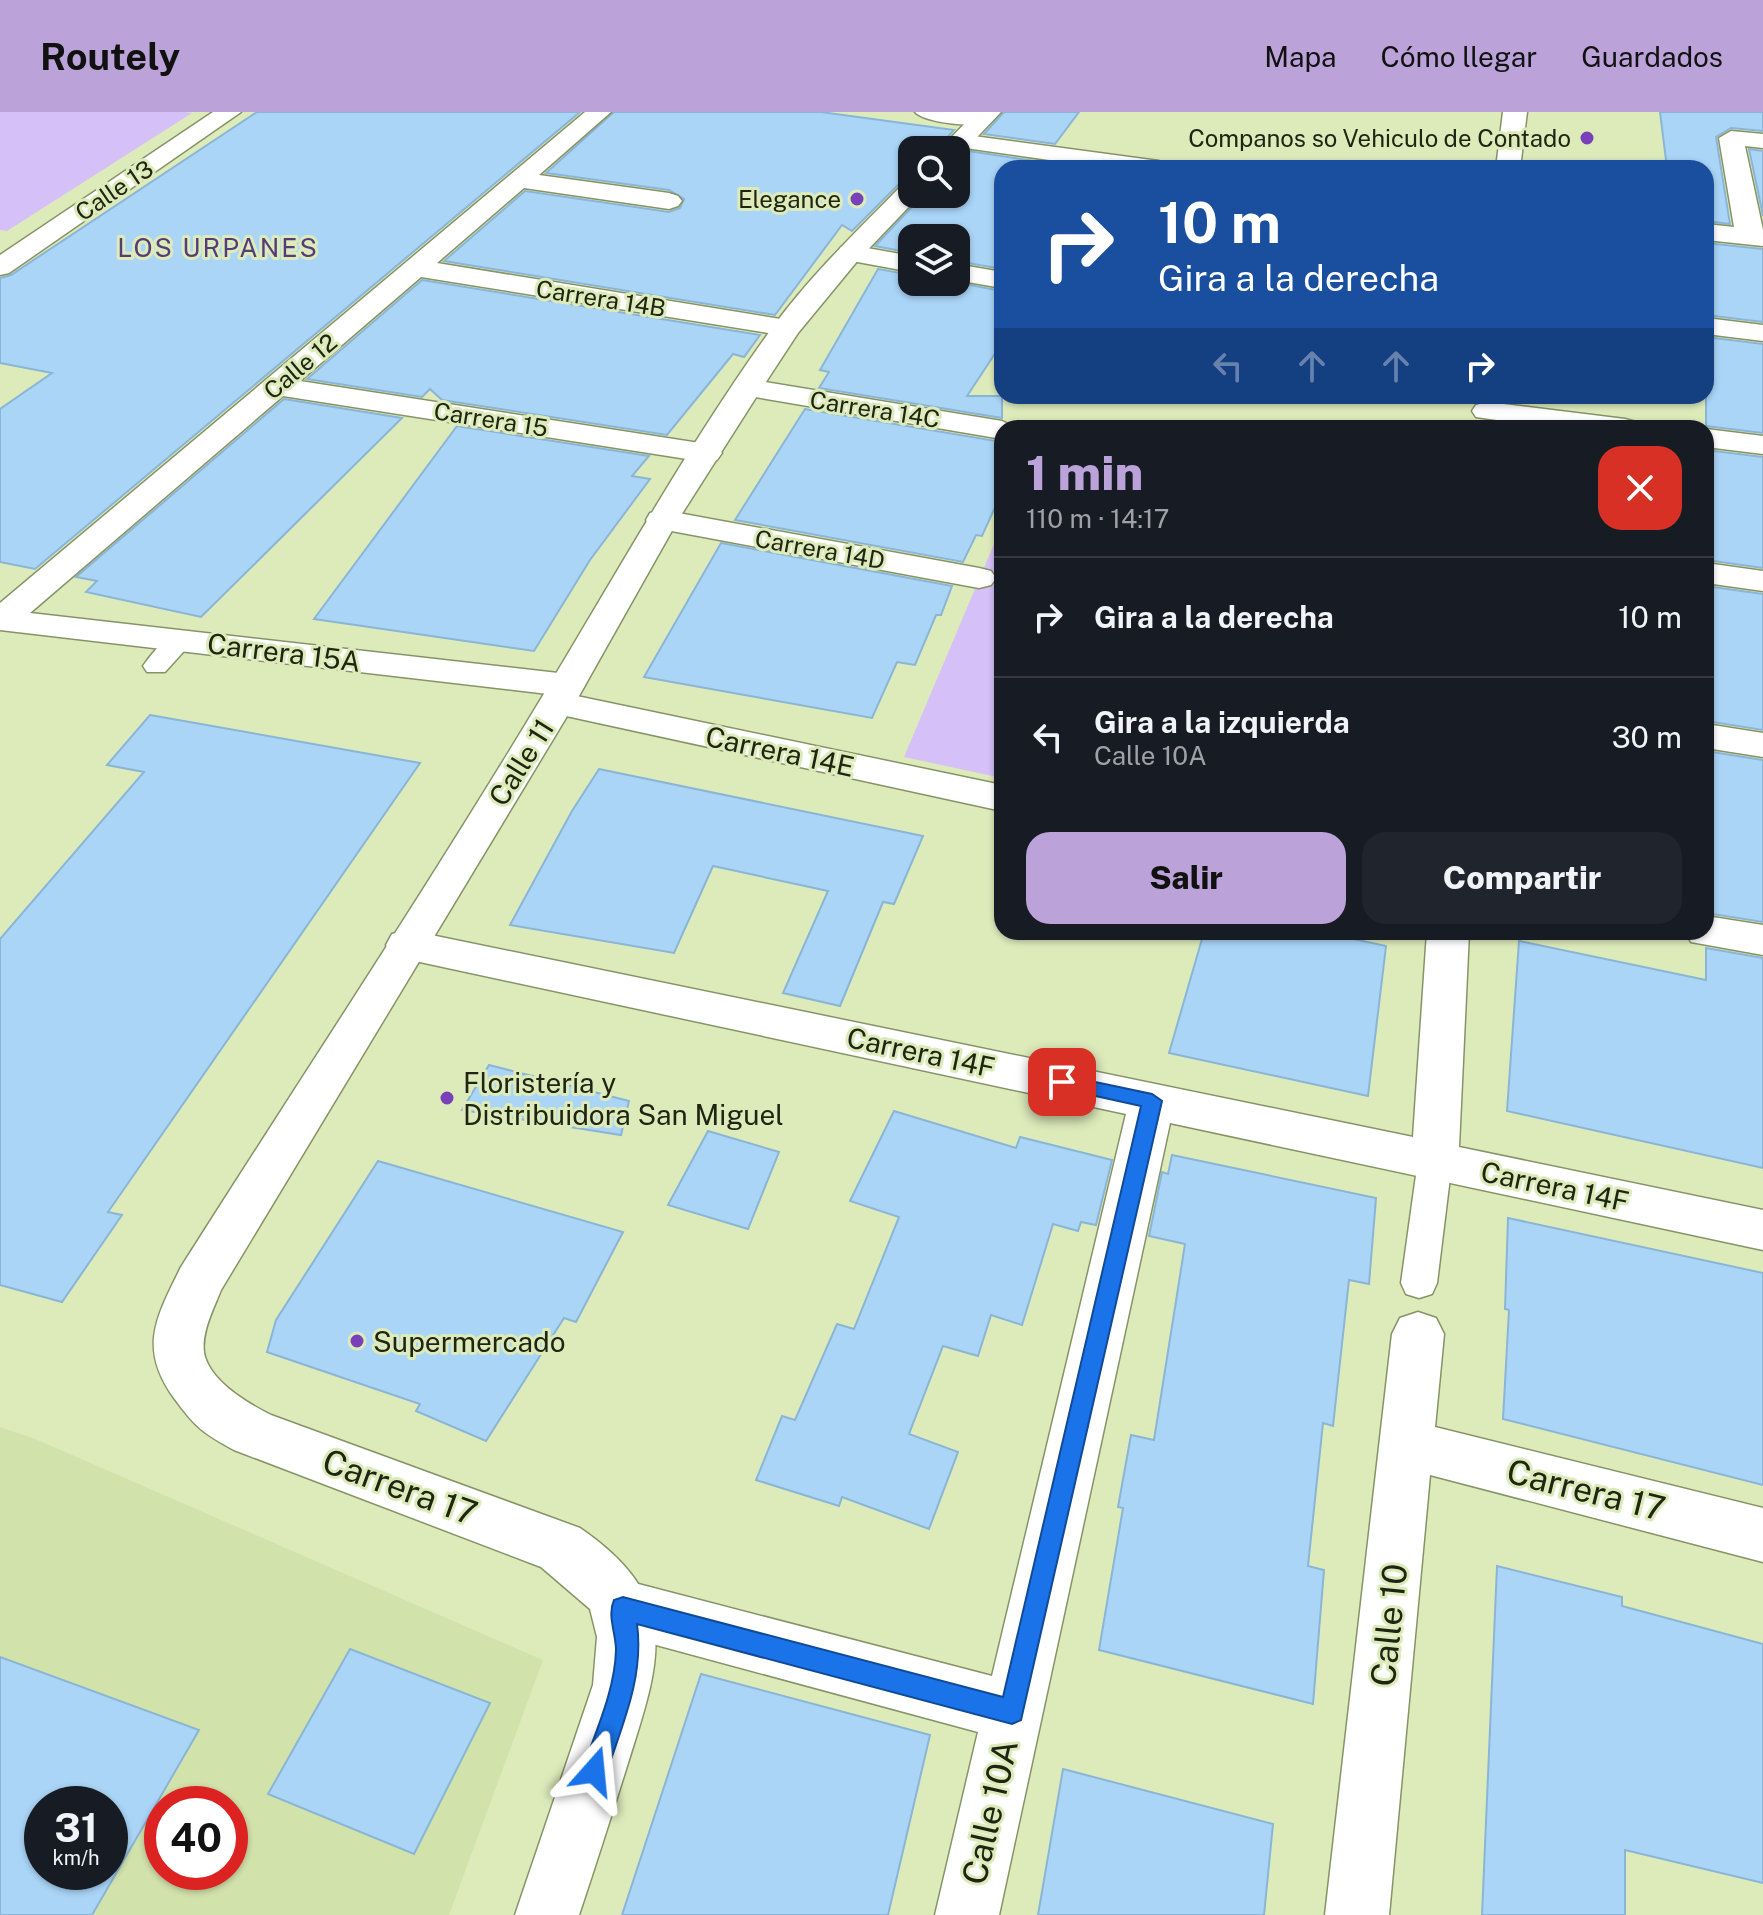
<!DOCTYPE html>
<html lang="es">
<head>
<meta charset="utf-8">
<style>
  body { margin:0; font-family:"Public Sans",sans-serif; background:#20242c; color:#f1f3f6; height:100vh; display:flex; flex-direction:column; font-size:30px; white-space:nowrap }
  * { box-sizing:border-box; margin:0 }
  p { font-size:26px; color:#9ea1a6 }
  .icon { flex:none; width:44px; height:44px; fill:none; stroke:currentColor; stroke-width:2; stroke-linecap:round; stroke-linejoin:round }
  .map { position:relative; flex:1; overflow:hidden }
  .side { position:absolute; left:994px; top:308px; width:720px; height:520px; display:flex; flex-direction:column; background:#171b24; border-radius:24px; box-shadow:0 2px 6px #0004 }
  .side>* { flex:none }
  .banner { position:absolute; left:994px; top:48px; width:720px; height:244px; border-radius:24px; box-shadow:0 2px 6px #0004; background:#1a4fa0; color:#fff; overflow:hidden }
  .controls { position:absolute; left:898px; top:24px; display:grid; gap:16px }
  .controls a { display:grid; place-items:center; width:72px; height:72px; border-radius:16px; background:#171b24; box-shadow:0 2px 6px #0004; font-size:40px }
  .speed { position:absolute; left:24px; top:1674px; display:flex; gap:16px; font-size:40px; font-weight:700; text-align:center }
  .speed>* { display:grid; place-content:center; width:104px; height:104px; border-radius:50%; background:#171b24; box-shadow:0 2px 6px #0004; line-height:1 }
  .speed small { font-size:20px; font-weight:400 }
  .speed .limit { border:12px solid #d22; background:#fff; color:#111 }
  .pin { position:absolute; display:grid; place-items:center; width:68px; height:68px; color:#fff; margin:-34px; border-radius:16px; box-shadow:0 4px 12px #0006 }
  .me { position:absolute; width:88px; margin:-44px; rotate:18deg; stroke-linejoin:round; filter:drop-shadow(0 0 6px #0008) }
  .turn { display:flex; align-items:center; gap:28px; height:168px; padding:0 32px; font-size:36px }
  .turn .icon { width:104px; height:104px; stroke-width:2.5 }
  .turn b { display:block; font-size:56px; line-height:68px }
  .lanes { display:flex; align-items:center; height:76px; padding:0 32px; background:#0003; justify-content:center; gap:40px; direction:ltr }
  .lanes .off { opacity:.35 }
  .round { display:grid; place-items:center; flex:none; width:84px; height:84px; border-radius:24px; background:#20242c }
  .overview { display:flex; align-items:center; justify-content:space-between; height:136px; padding:0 32px }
  h1 { font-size:48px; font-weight:800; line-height:60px; color:#bba3da }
  .button { display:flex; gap:16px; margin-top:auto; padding:16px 32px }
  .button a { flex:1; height:92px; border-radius:24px; background:#bba3da; color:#111; font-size:32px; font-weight:800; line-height:92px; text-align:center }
  .button a+a { background:#20242c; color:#f1f3f6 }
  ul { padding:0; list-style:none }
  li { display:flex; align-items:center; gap:24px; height:120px; padding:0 32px; border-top:2px solid #363941 }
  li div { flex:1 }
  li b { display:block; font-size:30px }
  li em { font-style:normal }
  header { display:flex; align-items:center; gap:48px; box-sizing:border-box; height:112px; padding:0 40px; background:#bba3da; color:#111 }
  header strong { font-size:38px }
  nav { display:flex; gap:44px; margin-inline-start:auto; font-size:28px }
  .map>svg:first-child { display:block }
  .built { fill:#d2e2ab; fill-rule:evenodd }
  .green { fill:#d5c0f8 }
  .building { fill:#aad5f7; stroke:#8ab5d5; stroke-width:2; fill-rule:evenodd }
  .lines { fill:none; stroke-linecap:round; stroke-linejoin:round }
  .lane-casing { stroke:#869367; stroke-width:3 }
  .street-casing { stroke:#869367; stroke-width:3 }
  .secondary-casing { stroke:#869367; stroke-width:3 }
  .lane { fill:#fff; fill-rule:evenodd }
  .street { fill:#fff; fill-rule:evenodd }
  .secondary { fill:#fff; fill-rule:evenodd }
  .route { fill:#1a73e8; stroke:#114b97; stroke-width:2 }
  .poi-dot { fill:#7841b8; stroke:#ddebbb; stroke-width:3 }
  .labels { text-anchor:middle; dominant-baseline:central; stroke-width:6; stroke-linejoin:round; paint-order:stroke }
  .far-poi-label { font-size:24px; fill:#202513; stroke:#ddebbb; text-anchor:end }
  .far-street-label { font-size:24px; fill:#202513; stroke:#ddebbb }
  .far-neighbourhood-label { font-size:26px; letter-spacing:2px; fill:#553d79; stroke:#ddebbb }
  .street-label { font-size:28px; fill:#202513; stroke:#ddebbb }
  .poi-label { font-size:28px; fill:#202513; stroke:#ddebbb; text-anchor:start }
  .near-street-label { font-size:34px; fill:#202513; stroke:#ddebbb }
</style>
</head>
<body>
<header>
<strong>Routely</strong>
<nav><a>Mapa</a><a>Cómo llegar</a><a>Guardados</a></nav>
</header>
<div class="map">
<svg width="1763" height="1803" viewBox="0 0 1763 1803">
  <rect width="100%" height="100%" fill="#ddebbb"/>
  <!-- built -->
  <path class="built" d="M0,1315L33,1326L543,1548L449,1803H0ZM42,1692H110V1760H42ZM162,1692H230V1760H162Z"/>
  <!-- green -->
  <g class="green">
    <polygon points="0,0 185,0 192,1 7,119 0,118"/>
    <polygon points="1002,413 1002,666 904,645"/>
  </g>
  <!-- building -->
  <g class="building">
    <polygon points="257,0 580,0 35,457 0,450 0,297 52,261 0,251 0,166 11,163"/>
    <polygon points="614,0 821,0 954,18 936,38 912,38 912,67 901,70 852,119 842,113 775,203 444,149 525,79 669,100 680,96 684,87 669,78 546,61"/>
    <polygon points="1004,0 1079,0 1055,32 984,22"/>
    <polygon points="1660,0 1763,0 1763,19 1731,16 1716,25 1730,112 1706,109 1706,56 1667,56"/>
    <polygon points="1749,37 1763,39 1763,104"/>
    <polygon points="968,39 1041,50 1037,56 1002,56 1002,157 956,149 956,126 912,126 912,141 875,134 924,82 956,82 956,47"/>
    <polygon points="1706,131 1763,137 1763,210 1706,203"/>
    <polygon points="878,157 912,163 912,170 954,170 1002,179 1002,231 967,284 1002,284 1002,306 819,276 829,260 820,258"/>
    <polygon points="422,168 760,223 744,245 733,242 667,323 442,288 430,277 422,285 307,267"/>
    <polygon points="1706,225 1763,232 1763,321 1706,314"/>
    <polygon points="284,287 402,306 201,505 86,480 97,469 76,465"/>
    <polygon points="805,297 1002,330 1002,380 982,424 976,423 963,450 735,408"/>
    <polygon points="457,314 649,344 632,364 650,367 590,448 534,539 314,507"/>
    <polygon points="1706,338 1763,345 1763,456 1706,448"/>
    <polygon points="721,431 952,474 941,503 936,503 915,553 897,550 872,606 644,565"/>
    <polygon points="1706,474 1763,482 1763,618 1706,609"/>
    <polygon points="150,603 420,651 108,1100 122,1103 62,1190 0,1173 0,827 144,660 107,653"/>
    <polygon points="1706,639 1763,648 1763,810 1706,801"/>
    <polygon points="599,657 923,724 894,792 883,790 840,894 783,881 828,779 713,754 674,841 510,813 572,699"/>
    <polygon points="1204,820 1321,820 1386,834 1368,984 1169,941"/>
    <polygon points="1519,829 1706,868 1706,836 1763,846 1763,1056 1507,999"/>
    <polygon points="489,953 629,989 621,1023 462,998"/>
    <polygon points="894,999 1016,1036 1020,1025 1112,1048 1096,1113 1081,1110 1078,1119 1053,1112 1022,1213 991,1203 978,1244 943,1234 909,1322 958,1340 929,1417 842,1385 839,1394 756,1368 782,1304 795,1308 837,1212 854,1217 899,1105 850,1089"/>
    <polygon points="708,1019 779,1040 748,1117 668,1093"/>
    <polygon points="1172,1043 1376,1086 1369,1172 1349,1168 1333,1314 1323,1311 1308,1454 1324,1458 1313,1592 1099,1538 1123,1396 1118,1395 1131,1323 1154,1328 1185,1132 1149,1124 1162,1060 1168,1062"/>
    <polygon points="378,1049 623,1120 576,1210 564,1206 486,1329 416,1299 420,1292 267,1240 276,1208"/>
    <polygon points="1508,1106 1763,1161 1763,1373 1503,1307 1509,1198 1505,1197"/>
    <polygon points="1497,1454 1622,1485 1622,1494 1763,1532 1763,1771 1625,1738 1625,1803 1482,1803"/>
    <polygon points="350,1537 490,1591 414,1742 268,1682"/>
    <path d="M0,1545L199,1618L92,1803H0ZM42,1692H110V1760H42Z"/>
    <polygon points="701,1562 930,1623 888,1803 622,1803"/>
    <polygon points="1063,1657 1273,1712 1264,1803 1038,1803"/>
  </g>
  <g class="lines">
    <defs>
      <g id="lane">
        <path d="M181,520L190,523L194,528L165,560H147L143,554C152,541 166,524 181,520Z"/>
        <polygon points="1435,1035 1447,1039 1452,1049 1437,1171 1432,1182 1419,1186 1406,1182 1401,1171 1418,1049 1423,1039"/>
      </g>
      <g id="street">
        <polygon points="213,0 241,0 9,161 0,163 0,143"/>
        <polygon points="585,0 611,0 539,63 669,81 678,84 682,89 678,94 669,97 524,76 437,151 787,208 797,210 801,216 797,222 787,224 421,165 300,269 706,332 717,334 722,341 717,348 706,350 283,284 30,501 567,562 580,565 585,573 580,581 572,583 1002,673 1002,699 557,602 544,599 539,591 548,582 0,518 0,491"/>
        <path d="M915,0H981L993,7C983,18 924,11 915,0Z"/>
        <polygon points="1503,0 1527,0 1520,56 1496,56"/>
        <polygon points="1731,19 1763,22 1763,36 1745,34 1763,118 1763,134 1706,128 1706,112 1734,115 1719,26"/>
        <polygon points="959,22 1159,49 1171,56 1105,56 951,34 947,29"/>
        <polygon points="850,133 912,144 912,160 841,147 837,141 841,135"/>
        <polygon points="956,152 1002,160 1002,176 956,168"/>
        <polygon points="1706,206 1763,213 1763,229 1706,222"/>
        <polygon points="747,267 1002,309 1016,316 1002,316 1002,327 737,282 732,276 737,270"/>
        <polygon points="1487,290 1625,307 1636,310 1640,316 1551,316 1476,305 1472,299 1476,293"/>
        <polygon points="1706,317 1763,324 1763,342 1706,335"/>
        <polygon points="662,398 979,456 991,459 996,466 991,473 979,476 650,415 646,408 650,401"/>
        <polygon points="1706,451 1763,459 1763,479 1706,471"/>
        <polygon points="1706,612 1763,621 1763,645 1706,636"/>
        <polygon points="1706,804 1763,813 1763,843 1691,830 1686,820 1706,820"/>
        <polygon points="407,818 1413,1025 1427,820 1469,820 1459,1035 1763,1098 1763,1138 1170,1011 999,1803 935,1803 978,1620 623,1524 603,1516 594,1496 603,1476 623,1468 992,1564 1126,1002 392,844 386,833 392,822"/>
        <polygon points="1418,1200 1436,1206 1444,1222 1435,1315 1763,1396 1763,1450 1430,1363 1389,1803 1325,1803 1392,1222 1400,1206"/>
      </g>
      <g id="secondary">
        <polygon points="976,0 1001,0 960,43 956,44 956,38 939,38"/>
        <path d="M912,70V82H921L859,147L798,221L762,276L678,408L575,591L221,1178C214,1196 199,1224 205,1245C213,1271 249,1292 271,1303L580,1416C683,1487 661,1547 628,1651C612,1702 596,1752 579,1803H515L593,1573L597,1525L590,1497L541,1455L234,1338C203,1321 196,1316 174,1286C138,1236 156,1206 181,1155C300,967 424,781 539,590C616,463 688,332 775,212C813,161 859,117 903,72Z"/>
      </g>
    </defs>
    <!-- lane casing -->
    <use href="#lane" class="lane-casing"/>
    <!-- street casing -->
    <use href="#street" class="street-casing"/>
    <!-- secondary casing -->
    <use href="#secondary" class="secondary-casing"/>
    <!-- lane -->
    <use href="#lane" class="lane"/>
    <!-- street -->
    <use href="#street" class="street"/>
    <!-- secondary -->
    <use href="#secondary" class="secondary"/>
  </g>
  <!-- route -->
  <path class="route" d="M1062,963L1152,982L1162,989L1021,1608L1012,1612L637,1512C644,1564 623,1611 607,1659L603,1668L594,1672L585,1668L582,1659C595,1621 615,1579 616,1538C616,1521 607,1504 614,1488L623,1485L1003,1585L1141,994L1055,975L1052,970Z"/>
  <!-- markers -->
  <g class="poi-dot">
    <circle cx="1587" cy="26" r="8"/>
    <circle cx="857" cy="87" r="8"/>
    <circle cx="447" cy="986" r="8"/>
    <circle cx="357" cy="1229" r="8"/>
  </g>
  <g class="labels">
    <!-- far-poi labels -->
    <g class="far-poi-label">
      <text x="1571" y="26">Companos so Vehiculo de Contado</text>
      <text x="841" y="87">Elegance</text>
    </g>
    <!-- far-street labels -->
    <g class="far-street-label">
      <text transform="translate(114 78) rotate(-34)">Calle 13</text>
      <text transform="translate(601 186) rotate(9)">Carrera 14B</text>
      <text transform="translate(300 254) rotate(-40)">Calle 12</text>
      <text transform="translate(875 297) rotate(9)">Carrera 14C</text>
      <text transform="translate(491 307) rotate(9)">Carrera 15</text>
      <text transform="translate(820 437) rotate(10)">Carrera 14D</text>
    </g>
    <!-- far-neighbourhood labels -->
    <g class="far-neighbourhood-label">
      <text x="218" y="135">LOS URPANES</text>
    </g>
    <!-- street labels -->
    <g class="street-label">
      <text transform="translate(284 540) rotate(7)">Carrera 15A</text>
      <text transform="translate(780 639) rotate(12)">Carrera 14E</text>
      <text transform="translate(521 650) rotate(-58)">Calle 11</text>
      <text transform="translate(921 940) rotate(12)">Carrera 14F</text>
      <text transform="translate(1555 1074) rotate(12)">Carrera 14F</text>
    </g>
    <!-- poi labels -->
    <g class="poi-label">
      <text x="463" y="970">Floristería y<tspan x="463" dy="32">Distribuidora San Miguel</tspan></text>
      <text x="373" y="1229">Supermercado</text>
    </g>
    <!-- near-street labels -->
    <g class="near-street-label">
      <text transform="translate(400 1375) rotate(20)">Carrera 17</text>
      <text transform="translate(1586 1378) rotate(14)">Carrera 17</text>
      <text transform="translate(1389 1513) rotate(-84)">Calle 10</text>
      <text transform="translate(990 1700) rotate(-77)">Calle 10A</text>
    </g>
  </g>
</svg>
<div class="controls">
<a><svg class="icon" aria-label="search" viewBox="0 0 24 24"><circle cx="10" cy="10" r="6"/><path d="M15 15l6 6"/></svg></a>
<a><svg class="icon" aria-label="layers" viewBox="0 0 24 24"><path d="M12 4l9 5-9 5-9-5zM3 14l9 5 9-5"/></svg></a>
</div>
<div class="speed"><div>31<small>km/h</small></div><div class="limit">40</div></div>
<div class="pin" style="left:1062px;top:970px;background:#d93025"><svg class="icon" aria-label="arrive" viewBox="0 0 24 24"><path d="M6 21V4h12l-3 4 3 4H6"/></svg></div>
<svg class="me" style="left:594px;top:1659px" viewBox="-20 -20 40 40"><path d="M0-17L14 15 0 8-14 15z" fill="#1a73e8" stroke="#fff" stroke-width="4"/></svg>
<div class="banner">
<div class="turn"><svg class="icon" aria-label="right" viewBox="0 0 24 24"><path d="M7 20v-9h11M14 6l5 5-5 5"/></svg><div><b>10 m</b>Gira a la derecha</div></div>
<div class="lanes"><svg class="icon off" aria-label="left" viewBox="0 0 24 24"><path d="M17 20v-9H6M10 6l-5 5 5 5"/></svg><svg class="icon off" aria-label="ahead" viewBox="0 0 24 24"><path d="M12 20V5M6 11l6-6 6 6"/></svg><svg class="icon off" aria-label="ahead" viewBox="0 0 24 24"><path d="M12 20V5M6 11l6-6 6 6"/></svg><svg class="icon" aria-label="right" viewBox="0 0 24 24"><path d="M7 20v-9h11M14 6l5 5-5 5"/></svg></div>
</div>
<section class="side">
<div class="overview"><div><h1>1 min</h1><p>110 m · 14:17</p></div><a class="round" style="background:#d93025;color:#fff"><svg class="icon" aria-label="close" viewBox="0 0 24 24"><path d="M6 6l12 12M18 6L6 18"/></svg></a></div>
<ul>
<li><svg class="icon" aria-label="right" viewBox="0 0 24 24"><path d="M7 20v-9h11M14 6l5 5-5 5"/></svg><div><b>Gira a la derecha</b></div><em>10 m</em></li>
<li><svg class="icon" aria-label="left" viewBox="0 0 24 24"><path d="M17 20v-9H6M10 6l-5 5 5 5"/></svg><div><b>Gira a la izquierda</b><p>Calle 10A</p></div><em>30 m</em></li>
</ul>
<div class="button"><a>Salir</a><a>Compartir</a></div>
</section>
</div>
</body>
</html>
